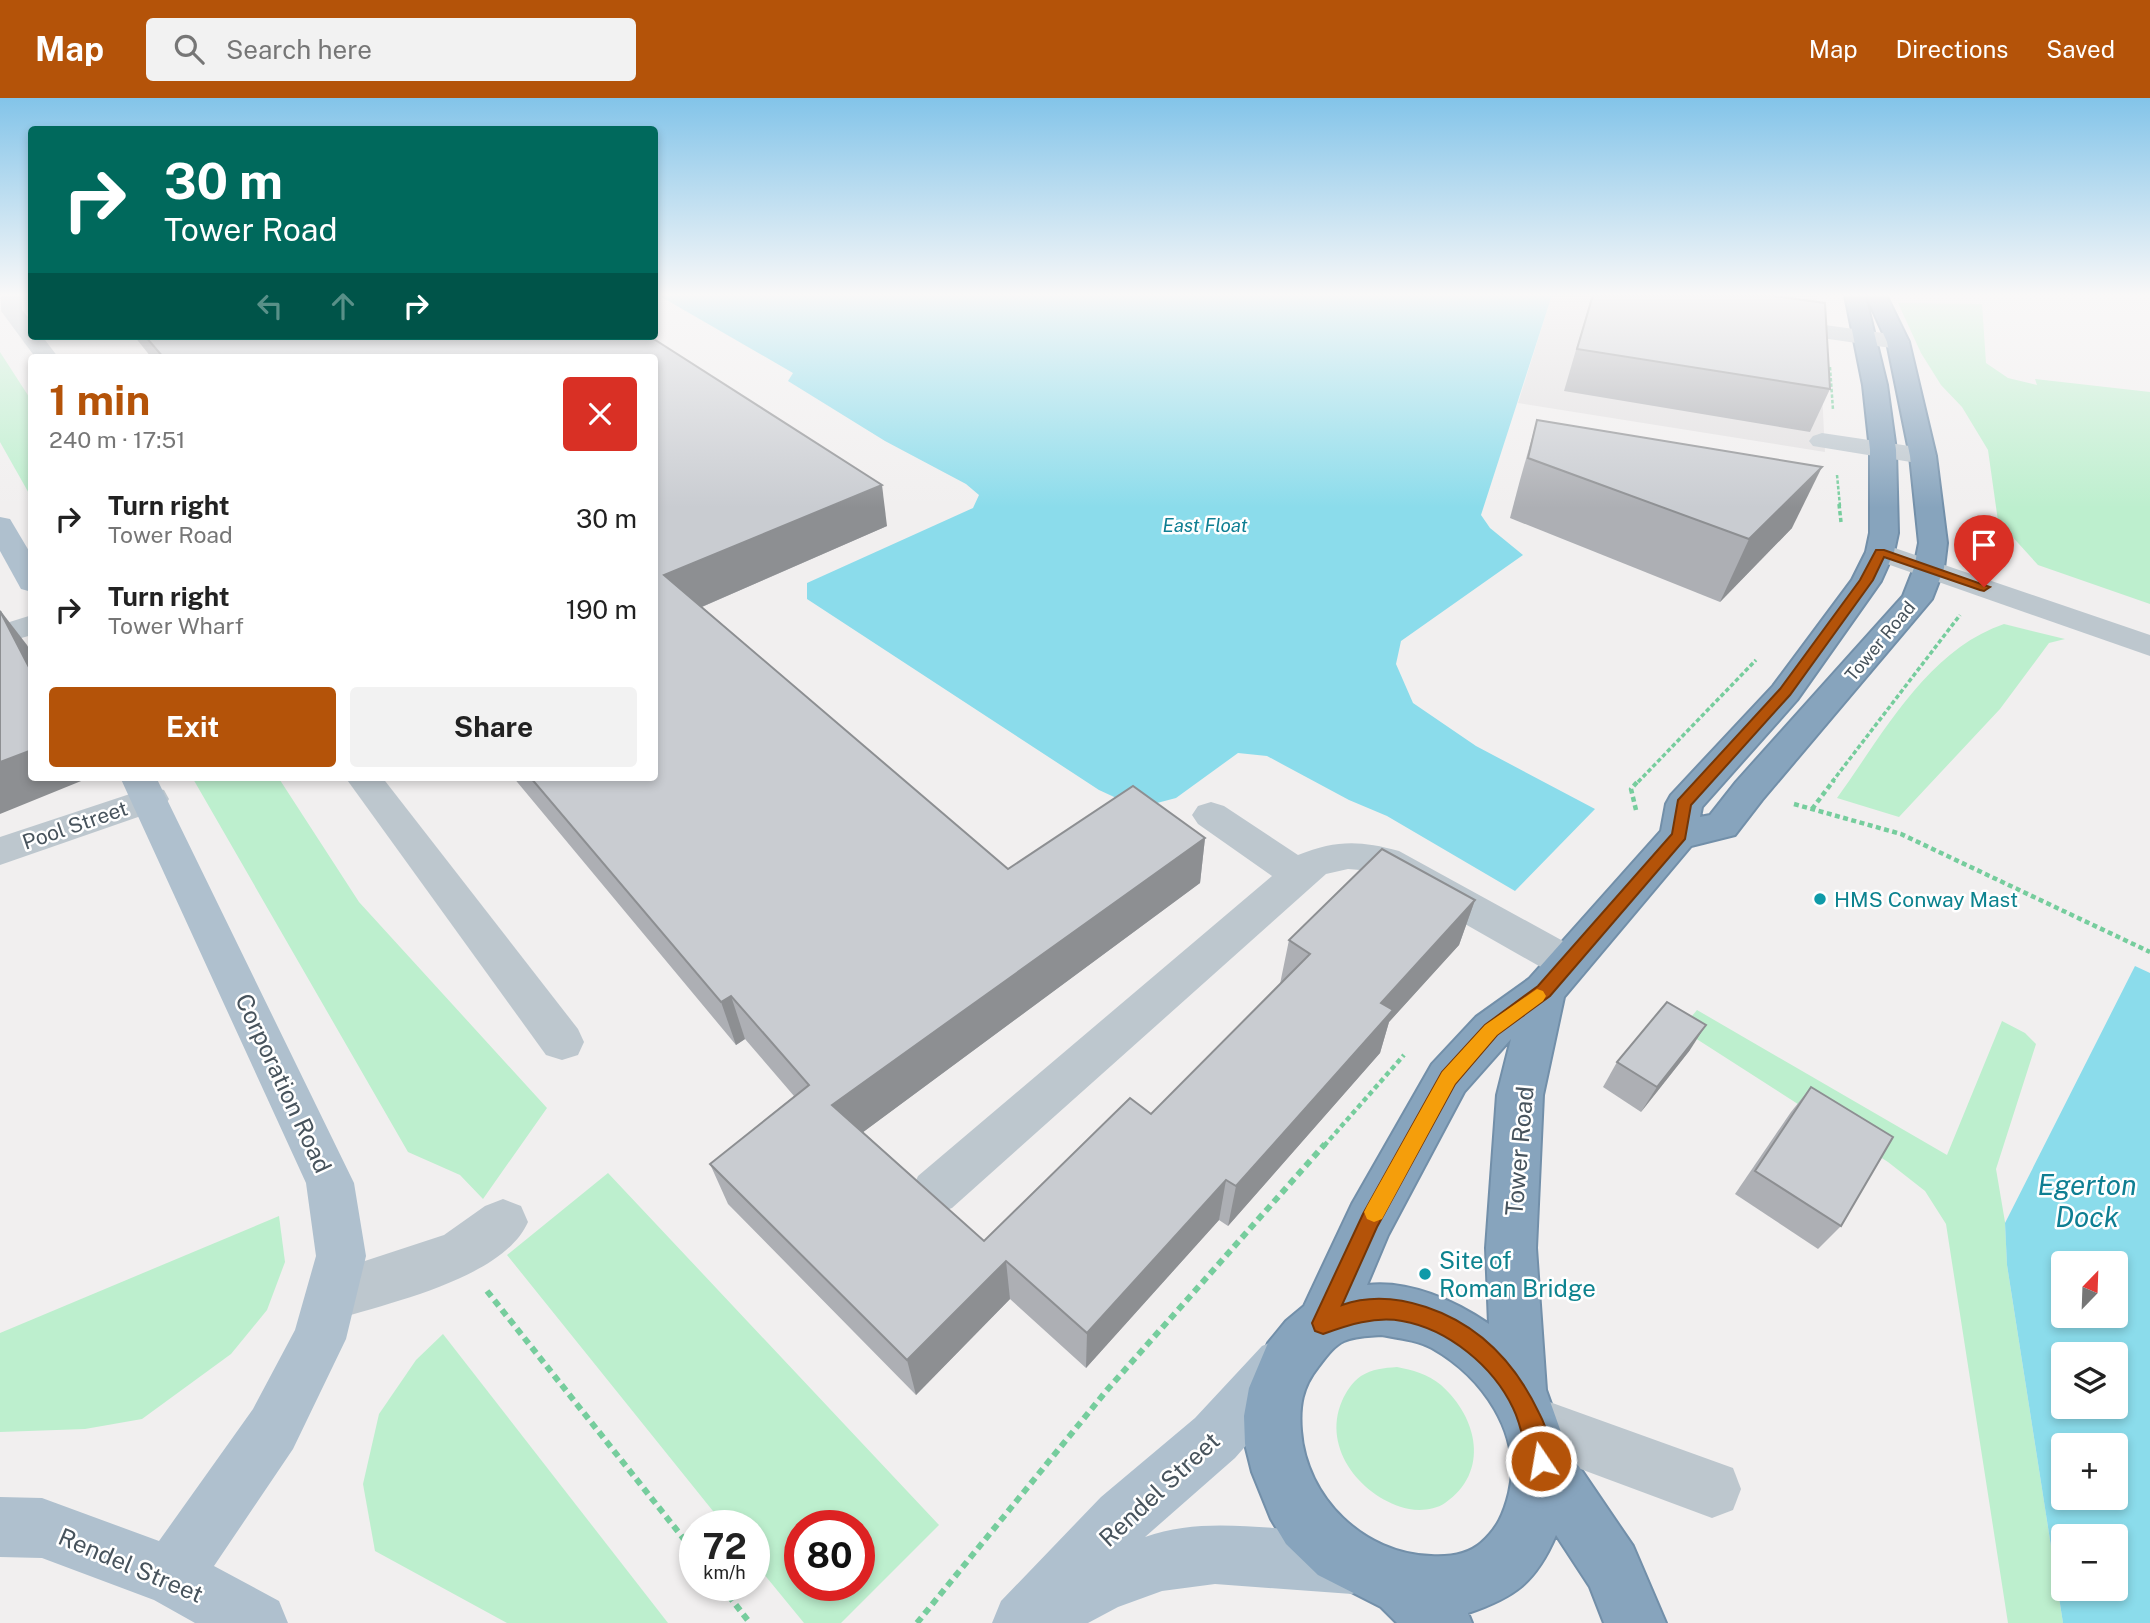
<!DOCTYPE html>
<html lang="en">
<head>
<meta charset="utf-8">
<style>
  body { margin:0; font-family:"Public Sans",sans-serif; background:#f2f2f2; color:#222; height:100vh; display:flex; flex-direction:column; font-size:26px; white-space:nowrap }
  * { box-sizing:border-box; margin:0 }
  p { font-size:23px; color:#767676 }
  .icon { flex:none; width:38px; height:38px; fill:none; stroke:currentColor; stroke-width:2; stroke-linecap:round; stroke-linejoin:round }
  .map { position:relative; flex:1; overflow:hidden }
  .side { position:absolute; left:28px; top:256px; width:630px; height:427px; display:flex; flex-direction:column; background:#fff; border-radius:7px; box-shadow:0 4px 10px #0003 }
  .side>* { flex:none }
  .banner { position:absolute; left:28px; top:28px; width:630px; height:214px; border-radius:7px; box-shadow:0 4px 10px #0003; background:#00695c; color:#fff; overflow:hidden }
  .needle { width:46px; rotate:23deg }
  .fabs { position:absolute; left:2051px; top:1153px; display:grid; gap:14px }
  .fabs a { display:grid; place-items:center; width:77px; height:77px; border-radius:7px; background:#fff; box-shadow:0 4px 10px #0003; font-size:35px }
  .speed { position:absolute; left:679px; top:1412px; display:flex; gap:14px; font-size:35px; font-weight:700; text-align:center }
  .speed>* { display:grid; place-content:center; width:91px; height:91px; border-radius:50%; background:#fff; box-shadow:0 4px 10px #0003; line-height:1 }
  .speed small { font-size:18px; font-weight:400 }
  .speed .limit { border:10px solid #d22; background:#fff; color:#111 }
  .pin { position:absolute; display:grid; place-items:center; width:60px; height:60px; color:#fff; margin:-72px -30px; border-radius:50% 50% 50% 0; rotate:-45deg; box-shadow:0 0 7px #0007 }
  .pin .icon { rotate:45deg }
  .me { position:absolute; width:77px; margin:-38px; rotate:348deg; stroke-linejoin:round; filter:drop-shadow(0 0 5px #0008) }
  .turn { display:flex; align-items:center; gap:24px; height:147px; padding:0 21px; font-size:32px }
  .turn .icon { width:91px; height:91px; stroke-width:2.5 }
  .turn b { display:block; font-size:49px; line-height:60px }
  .lanes { display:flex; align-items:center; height:66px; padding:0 21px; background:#0003; justify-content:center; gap:35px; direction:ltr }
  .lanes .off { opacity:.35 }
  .round { display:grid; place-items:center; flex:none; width:74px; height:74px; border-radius:7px; background:#f2f2f2 }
  .overview { display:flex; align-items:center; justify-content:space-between; height:119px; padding:0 21px }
  h1 { font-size:42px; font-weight:700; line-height:52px; color:#b45309 }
  .cta { display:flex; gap:14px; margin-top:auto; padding:14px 21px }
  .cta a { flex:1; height:80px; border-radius:7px; background:#b45309; color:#fff; font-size:28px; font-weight:700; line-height:80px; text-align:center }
  .cta a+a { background:#f2f2f2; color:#222 }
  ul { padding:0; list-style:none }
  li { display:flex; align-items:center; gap:21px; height:91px; padding:0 21px }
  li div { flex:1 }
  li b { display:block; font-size:26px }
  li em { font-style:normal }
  header { display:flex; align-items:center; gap:42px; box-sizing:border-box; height:98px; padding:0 35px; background:#b45309; color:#fff }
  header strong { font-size:33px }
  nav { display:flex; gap:38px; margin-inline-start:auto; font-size:24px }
  .search { width:490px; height:63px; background:#f2f2f2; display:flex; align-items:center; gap:18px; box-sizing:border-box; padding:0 24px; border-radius:7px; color:#767676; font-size:26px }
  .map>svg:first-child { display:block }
  .education { fill:#e2e0e1 }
  .green { fill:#bdefce; fill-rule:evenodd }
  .water { fill:#8bdceb; fill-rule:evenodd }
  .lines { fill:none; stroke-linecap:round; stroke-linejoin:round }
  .highway-casing { stroke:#728fa9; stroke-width:4 }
  .path-far3 { stroke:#76cd9d; stroke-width:2.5; stroke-dasharray:3.5 2; stroke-linecap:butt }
  .path-far2 { stroke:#76cd9d; stroke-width:3.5; stroke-dasharray:4.5 2.5; stroke-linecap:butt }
  .path-far1 { stroke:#76cd9d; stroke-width:4.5; stroke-dasharray:5 3.5; stroke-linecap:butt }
  .path { stroke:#76cd9d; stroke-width:6; stroke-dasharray:7 5; stroke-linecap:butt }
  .minor { fill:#bdc7ce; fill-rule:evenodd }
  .major { fill:#afc0ce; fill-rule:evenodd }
  .highway { fill:#87a4bd; fill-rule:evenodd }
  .wall { fill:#adafb4 }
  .shaded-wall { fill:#8d8f92 }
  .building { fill:#c9ccd1; stroke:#8d8f92; stroke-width:2 }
  .route { fill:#b45309; stroke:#753606; stroke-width:2 }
  .slow { fill:#f59e0b }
  .culture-dot { fill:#0f9aa8; stroke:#fff; stroke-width:2.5 }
  .labels { text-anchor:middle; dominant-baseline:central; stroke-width:5; stroke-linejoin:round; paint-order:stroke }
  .far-street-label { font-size:18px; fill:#47535c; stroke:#fff }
  .far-water-label { font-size:19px; font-style:italic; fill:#0e7e92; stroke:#fff }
  .street-label { font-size:21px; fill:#47535c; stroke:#fff }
  .culture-label { font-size:21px; fill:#0d838f; stroke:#fff; text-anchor:start }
  .near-street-label { font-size:24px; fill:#47535c; stroke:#fff }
  .near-culture-label { font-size:24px; fill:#0d838f; stroke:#fff; text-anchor:start }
  .near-water-label { font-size:28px; font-style:italic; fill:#0e7e92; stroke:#fff }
</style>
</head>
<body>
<header>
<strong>Map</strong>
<div class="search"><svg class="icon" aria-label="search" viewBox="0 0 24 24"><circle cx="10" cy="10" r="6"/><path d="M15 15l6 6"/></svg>Search here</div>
<nav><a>Map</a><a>Directions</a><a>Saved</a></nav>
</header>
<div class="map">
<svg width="2150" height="1525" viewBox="0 0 2150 1525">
  <rect width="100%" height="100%" fill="#f1efef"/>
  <!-- education -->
  <polygon class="education" points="1552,197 1817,197 1825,354 1518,305"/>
  <!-- green -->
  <g class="green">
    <polygon points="1898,205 1982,206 1986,265 2008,280 2037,287 2035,281 2150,294 2150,506 2038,467 1998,423 1988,352 1962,309 1941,287 1921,255"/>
    <polygon points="0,254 31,302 31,399 0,344"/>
    <path d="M2004,526L2065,541L2049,545L2000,611L1899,719L1837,700C1882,638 1927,552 2004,526Z"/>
    <polygon points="192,679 278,679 359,804 547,1010 483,1101 460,1077 408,1054"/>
    <polygon points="1697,912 1947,1057 2002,923 2025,935 2036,946 1996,1071 2005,1124 2007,1167 2063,1525 2008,1525 1946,1126 1925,1093 1888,1064 1681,931"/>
    <path d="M608,1075L939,1427L841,1525H804L754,1464V1428H725L507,1157ZM859,1428V1488H800V1428Z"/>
    <polygon points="279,1118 285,1164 267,1212 231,1256 142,1321 85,1331 0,1334 0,1235"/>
    <polygon points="443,1236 668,1525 507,1525 375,1453 363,1386 379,1316 416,1262"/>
    <path d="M1397,1269C1412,1272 1428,1276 1441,1287C1478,1320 1490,1374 1445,1405C1435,1412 1420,1413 1409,1411C1363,1401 1321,1351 1342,1303C1346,1294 1352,1284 1361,1278C1372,1271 1384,1270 1397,1269Z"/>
  </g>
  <!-- water -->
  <g class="water">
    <polygon points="658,197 1552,197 1481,417 1490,430 1523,457 1401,543 1396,566 1413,605 1476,648 1595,711 1515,793 1387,718 1349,702 1267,658 1238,655 1176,700 1138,710 1099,692 807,501 807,485 973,410 979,397 966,386 885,343 788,283 793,275"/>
    <path d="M2135,868L2150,875V1525H2063L2007,1167L2005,1125ZM2063,1166H2116V1218H2063ZM2063,1256H2116V1309H2063ZM2063,1348H2116V1400H2063ZM2063,1438H2116V1491H2063Z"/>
  </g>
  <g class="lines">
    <defs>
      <path id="highway" d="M1845,197H1865L1887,287L1896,352L1898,435L1894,454L1881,483L1797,602L1702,709L1700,719L1710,717L1736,684L1903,498L1914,470L1919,445L1910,358L1887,244L1866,197H1886L1909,244L1936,358L1947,445L1944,470L1932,501L1762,702L1735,737L1691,748L1564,899L1543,997L1536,1150L1546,1292L1567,1351L1633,1448L1666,1525H1604L1590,1489L1556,1437C1536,1484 1515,1499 1468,1515L1472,1525H1397L1381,1509L1318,1477L1286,1446L1271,1421L1252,1374L1245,1346L1244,1318L1249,1290L1268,1245L1286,1223L1304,1208L1352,1106L1432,966L1476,919L1529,881L1661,733L1666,706L1671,697L1773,588L1852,482L1866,454L1870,435V352L1863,287ZM1511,941L1497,997L1486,1150L1489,1226C1455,1203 1409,1182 1367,1187L1388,1137L1464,994ZM1381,1237C1398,1240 1417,1242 1432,1250C1483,1279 1523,1336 1509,1395C1504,1416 1497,1431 1481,1445C1467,1457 1449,1459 1431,1458C1364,1456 1306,1400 1301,1333C1299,1308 1302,1289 1318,1269C1325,1260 1333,1248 1344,1243C1355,1238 1369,1238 1381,1237Z"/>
    </defs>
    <!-- highway casing -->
    <use href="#highway" class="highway-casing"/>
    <!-- path-far3 -->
    <g class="path-far3">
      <polyline points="1830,269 1833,312"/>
      <polyline points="1837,377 1840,408"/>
    </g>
    <!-- path-far2 -->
    <g class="path-far2">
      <polyline points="1839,406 1841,424"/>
      <polyline points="1638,684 1756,562"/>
      <polyline points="1832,684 1960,517"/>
    </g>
    <!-- path-far1 -->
    <g class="path-far1">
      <polyline points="1794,706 1901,736 2150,854"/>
      <polyline points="1812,711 1834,682"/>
      <polyline points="1636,712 1631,691 1639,682"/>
      <polyline points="1324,1048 1404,957"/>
    </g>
    <!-- path -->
    <g class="path">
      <polyline points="487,1193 695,1455"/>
      <polyline points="721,1488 750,1525"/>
      <polyline points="917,1525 1107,1292 1325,1046"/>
    </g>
    <!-- minor -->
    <g class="minor">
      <polygon points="1,197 21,197 22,212 32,224 32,238 42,238 58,259 35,259 1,213"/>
      <polygon points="1788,222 1898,237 1906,239 1909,244 1906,249 1898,251 1780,234 1777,229 1780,224"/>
      <polygon points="1822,335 1923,350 1932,353 1936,358 1932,363 1923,366 1813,348 1809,343 1813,338"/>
      <polygon points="1880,445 2150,537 2150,558 1870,460 1866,454 1870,448"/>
      <polygon points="32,517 32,537 0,546 0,527"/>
      <polygon points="345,679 382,679 578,931 584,944 578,957 562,962 546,957"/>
      <polygon points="151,689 164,692 169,701 164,710 0,767 0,739"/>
      <path d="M1211,704L1224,708L1298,757C1336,742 1359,742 1399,753L1583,854L1589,865L1583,876L1568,881L1553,876L1372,773L1348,771L1326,776L952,1110L935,1116L918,1110L911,1094L918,1078L1272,778L1198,726L1192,717L1198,708Z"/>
      <path d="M503,1101L521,1108L528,1124C503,1181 387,1205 331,1223L313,1216L305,1198L313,1180L444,1137L485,1108Z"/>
      <polygon points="1533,1298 1733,1370 1741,1391 1733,1412 1712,1420 1513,1346 1505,1326 1513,1306"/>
    </g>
    <!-- major -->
    <g class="major">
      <polygon points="0,419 10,421 32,458 32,494 21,491 0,453"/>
      <polygon points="120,679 156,679 354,1085 366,1158 346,1241 293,1351 214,1468 279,1503 288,1525 195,1525 154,1502 42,1460 0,1459 0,1399 42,1400 159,1443 253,1311 295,1232 316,1158 306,1085"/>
      <path d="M1281,1240L1300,1248L1308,1267L1300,1286L1235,1360L1145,1439C1192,1422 1241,1428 1289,1431C1319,1433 1346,1433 1373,1445L1382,1466L1373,1487L1352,1496L1215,1486L1162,1493L1118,1509L1088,1525H992L1001,1503L1101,1399L1195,1320L1262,1248Z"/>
    </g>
    <!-- highway -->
    <use href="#highway" class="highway"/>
  </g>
  <!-- wall -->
  <g class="wall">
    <polygon points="1592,197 1830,291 1810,334 1564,293"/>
    <polygon points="134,238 649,238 887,428 702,509 1008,771 1205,740 1200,785 863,1034 984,1143 1151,1016 1280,886 1289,842 1475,802 1459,847 1389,924 1380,955 1228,1128 1219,1122 1086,1270 1010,1201 916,1297 728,1106 710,1066 794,998 745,941 736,947 513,679 654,679 654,259 151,259"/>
    <polygon points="1537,322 1792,430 1720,504 1510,420 1520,382"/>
    <polygon points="1690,952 1641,1014 1603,989 1617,964"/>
    <polygon points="1811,989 1841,1128 1818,1151 1735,1096 1791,1014"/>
  </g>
  <!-- shaded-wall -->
  <g class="shaded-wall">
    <polygon points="1822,369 1792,430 1720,504 1749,441"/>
    <polygon points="882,387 887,428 676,520 664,477"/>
    <polygon points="0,512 27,547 32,556 32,575"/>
    <polygon points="32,652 32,679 91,679 0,716 0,664"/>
    <polygon points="1205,740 1200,785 843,1049 832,1007"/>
    <polygon points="1475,802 1459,847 1389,924 1380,955 1228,1128 1236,1088 1381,905"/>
    <polygon points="731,898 745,941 736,947 721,904"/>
    <polygon points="1706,927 1690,952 1641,1014 1657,989"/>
    <polygon points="1226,1082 1219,1122 1086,1270 1087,1235"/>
    <polygon points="1006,1163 1010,1201 916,1297 907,1262"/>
  </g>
  <!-- building -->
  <g class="building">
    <polygon points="1593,197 1767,197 1825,205 1830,291 1577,251"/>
    <polygon points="145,238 649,238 882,387 664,477 1008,771 1133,688 1205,740 832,1007 984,1143 1130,1000 1151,1016 1310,856 1289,842 1382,751 1475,802 1381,905 1393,912 1236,1088 1226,1082 1087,1235 1006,1163 907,1262 710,1066 809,987 731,898 721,904 530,679 654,679 654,259 163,259"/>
    <polygon points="1537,322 1822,369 1749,441 1528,360"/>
    <polygon points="0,513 32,575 32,652 0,664"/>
    <polygon points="1667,904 1706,927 1657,989 1617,964"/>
    <polygon points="1811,989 1893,1039 1841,1128 1755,1073"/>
  </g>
  <!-- sky -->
  <linearGradient id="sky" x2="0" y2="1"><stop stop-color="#83c4e9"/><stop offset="0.48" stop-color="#f9f8f8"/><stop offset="1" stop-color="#f9f8f8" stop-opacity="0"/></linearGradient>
  <rect width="2150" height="410" fill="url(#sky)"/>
  <!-- route -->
  <path class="route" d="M1876,452H1884L1990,489L1984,493L1980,492L1884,459L1873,482L1790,597L1691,707L1685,741L1550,898L1497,937L1455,986L1377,1129L1342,1207C1370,1197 1399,1200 1426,1209C1480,1227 1515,1264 1539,1315C1547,1330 1555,1356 1549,1372L1541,1375L1532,1372C1524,1352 1523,1330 1513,1310C1493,1268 1448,1231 1402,1223C1375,1218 1348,1227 1323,1236L1315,1233L1312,1225L1363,1116L1442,974L1485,927L1538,888L1672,736L1678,702L1780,591L1860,482Z"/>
  <!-- slow -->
  <polygon class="slow" points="1537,891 1543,893 1546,898 1543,903 1497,937 1455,986 1382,1121 1374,1124 1367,1121 1364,1114 1367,1108 1442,974 1485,927"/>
  <!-- markers -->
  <g class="culture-dot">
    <circle cx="1820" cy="801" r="7"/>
    <circle cx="1425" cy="1176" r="7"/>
  </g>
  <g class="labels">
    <!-- far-street labels -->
    <g class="far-street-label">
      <text transform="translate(1880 543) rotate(-50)">Tower Road</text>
    </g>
    <!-- far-water labels -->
    <g class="far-water-label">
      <text x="1205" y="427">East Float</text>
    </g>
    <!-- street labels -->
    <g class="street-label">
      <text transform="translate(75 727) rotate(-19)">Pool Street</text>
    </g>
    <!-- culture labels -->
    <g class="culture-label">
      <text x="1834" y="801">HMS Conway Mast</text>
    </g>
    <!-- near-street labels -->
    <g class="near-street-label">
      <text transform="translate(284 985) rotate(65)">Corporation Road</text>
      <text transform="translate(1519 1053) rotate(-85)">Tower Road</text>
      <text transform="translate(1159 1391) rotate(-43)">Rendel Street</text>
      <text transform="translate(131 1467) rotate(23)">Rendel Street</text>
    </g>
    <!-- near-culture labels -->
    <g class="near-culture-label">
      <text x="1439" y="1162">Site of<tspan x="1439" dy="28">Roman Bridge</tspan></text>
    </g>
    <!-- near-water labels -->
    <g class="near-water-label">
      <text x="2087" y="1086">Egerton<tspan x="2087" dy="32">Dock</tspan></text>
    </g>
  </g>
</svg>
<div class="fabs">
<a><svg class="needle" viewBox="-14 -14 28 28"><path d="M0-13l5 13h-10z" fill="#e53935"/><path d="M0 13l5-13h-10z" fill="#767676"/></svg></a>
<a><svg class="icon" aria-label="layers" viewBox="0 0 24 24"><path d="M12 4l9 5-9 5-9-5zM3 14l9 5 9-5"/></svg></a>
<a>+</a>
<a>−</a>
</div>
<div class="speed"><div>72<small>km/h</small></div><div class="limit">80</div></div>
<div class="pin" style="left:1984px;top:489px;background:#d93025"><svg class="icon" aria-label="arrive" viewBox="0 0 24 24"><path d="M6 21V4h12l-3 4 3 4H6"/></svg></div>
<svg class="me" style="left:1541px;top:1363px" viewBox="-20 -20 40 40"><circle r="17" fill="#b45309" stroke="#fff" stroke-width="3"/><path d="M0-11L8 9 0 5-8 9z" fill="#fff"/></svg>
<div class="banner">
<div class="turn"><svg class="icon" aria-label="right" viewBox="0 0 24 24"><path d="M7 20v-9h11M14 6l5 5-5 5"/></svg><div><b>30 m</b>Tower Road</div></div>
<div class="lanes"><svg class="icon off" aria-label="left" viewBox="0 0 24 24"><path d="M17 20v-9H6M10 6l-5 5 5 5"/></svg><svg class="icon off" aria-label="ahead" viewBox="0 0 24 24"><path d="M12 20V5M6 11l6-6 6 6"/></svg><svg class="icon" aria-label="right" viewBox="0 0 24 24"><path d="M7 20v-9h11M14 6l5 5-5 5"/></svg></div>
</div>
<section class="side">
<div class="overview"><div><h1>1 min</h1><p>240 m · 17:51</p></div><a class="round" style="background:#d93025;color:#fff"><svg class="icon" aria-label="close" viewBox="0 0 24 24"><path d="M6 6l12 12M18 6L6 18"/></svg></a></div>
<ul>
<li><svg class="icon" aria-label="right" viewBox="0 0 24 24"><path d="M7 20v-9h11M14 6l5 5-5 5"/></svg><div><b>Turn right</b><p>Tower Road</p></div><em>30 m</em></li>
<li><svg class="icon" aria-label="right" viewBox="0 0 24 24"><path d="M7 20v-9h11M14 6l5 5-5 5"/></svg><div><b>Turn right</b><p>Tower Wharf</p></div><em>190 m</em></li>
</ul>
<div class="cta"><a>Exit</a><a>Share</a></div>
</section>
</div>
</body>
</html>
